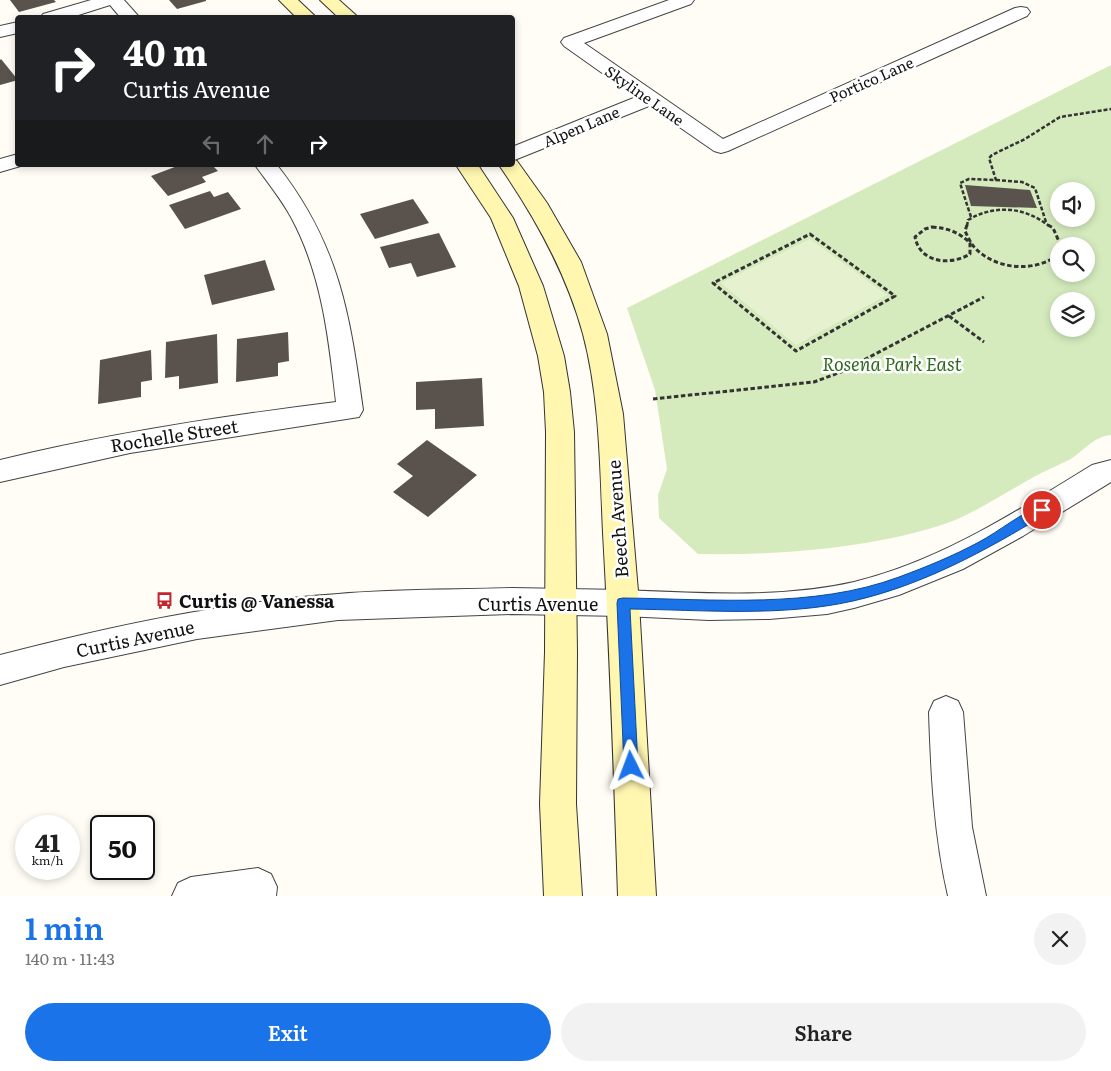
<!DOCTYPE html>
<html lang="en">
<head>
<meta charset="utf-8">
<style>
  body { margin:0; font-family:Literata,serif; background:#f2f2f2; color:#222; height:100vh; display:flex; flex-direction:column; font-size:19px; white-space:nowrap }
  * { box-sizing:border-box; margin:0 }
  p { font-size:16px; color:#767676 }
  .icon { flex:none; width:28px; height:28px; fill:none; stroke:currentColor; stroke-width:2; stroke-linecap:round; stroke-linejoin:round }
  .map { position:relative; height:896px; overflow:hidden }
  .side { display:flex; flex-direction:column; background:#fff; flex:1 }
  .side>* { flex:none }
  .top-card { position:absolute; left:15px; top:15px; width:500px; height:152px; border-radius:5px; box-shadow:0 2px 8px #0003; background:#202124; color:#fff; overflow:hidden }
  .fabs { position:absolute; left:1050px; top:182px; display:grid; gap:10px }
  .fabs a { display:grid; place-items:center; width:45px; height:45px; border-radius:50%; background:#fff; box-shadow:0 2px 8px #0003; font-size:25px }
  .speed { position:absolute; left:15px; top:815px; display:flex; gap:10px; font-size:25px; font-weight:700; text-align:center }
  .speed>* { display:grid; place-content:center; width:65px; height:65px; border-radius:50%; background:#fff; box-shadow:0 2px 8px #0003; line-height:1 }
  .speed small { font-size:12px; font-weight:400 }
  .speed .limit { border:2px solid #111; border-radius:8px; background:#fff; color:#111 }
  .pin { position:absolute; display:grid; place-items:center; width:42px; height:42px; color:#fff; margin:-21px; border:2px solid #fff; border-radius:50%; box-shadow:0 1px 5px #0007 }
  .me { position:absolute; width:55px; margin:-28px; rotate:357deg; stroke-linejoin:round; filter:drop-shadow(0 0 4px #0008) }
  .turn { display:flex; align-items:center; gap:18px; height:105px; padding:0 25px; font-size:22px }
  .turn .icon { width:65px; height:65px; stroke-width:2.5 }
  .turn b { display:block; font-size:35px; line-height:42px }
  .lanes { display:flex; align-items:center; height:48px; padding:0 25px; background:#0003; justify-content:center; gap:25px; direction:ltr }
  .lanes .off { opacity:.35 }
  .round { display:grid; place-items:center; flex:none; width:52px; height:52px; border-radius:26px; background:#f2f2f2 }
  .head { display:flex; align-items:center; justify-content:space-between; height:85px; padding:0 25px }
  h1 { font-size:30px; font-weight:600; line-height:38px; color:#1a73e8 }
  .action { display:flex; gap:10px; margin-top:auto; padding:10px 25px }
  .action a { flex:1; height:58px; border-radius:30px; background:#1a73e8; color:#fff; font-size:20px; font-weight:600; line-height:58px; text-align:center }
  .action a+a { background:#f2f2f2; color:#222 }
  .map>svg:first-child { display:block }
  .green { fill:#d5ebbd; fill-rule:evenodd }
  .pitch { fill:#e6f2cf }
  .building { fill:#5a524d }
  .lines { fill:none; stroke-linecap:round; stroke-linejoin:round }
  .minor-casing { stroke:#444; stroke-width:2 }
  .tertiary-casing { stroke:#444; stroke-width:2 }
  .secondary-casing { stroke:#333; stroke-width:2 }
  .path-far1 { stroke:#333; stroke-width:2.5; stroke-dasharray:4 2; stroke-linecap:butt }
  .path { stroke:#333; stroke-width:3; stroke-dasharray:4.5 2.5; stroke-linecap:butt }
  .minor { fill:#fff; fill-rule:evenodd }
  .tertiary { fill:#fff; fill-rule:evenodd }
  .secondary { fill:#fff6b0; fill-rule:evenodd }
  .route { fill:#1a73e8; stroke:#114b97 }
  .labels { text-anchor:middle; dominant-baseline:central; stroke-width:5; stroke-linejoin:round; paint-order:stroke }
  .far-street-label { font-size:15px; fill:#111; stroke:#fff }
  .park-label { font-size:18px; font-style:italic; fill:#2f6b1f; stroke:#fff }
  .street-label { font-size:18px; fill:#111; stroke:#fff }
  .poi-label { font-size:18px; font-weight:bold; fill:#111; stroke:#fff; text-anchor:start }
</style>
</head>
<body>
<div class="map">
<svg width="1111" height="896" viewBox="0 0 1111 896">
  <rect width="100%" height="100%" fill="#fffdf5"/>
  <!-- green -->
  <path class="green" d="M1111,65V435C1092,437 1083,452 1069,460C1057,466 1044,471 1032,478C1009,491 987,505 962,517C942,526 919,532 897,537C832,551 765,555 698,554L659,518L658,495L667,469L655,390L627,308ZM1059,191H1086V219H1059ZM1059,246H1086V274H1059ZM1059,301H1086V329H1059Z"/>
  <!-- pitch -->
  <polygon class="pitch" points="810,239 887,295 796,345 721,283"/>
  <!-- building -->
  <g class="building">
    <polygon points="10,0 54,0 56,2 19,12"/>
    <polygon points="169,0 206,0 206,1 177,9"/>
    <polygon points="1,59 18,80 0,85 0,60"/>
    <polygon points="180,165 212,165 218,171 202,177 206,182 168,196 151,176"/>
    <polygon points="965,185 1030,190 1037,208 971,206"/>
    <polygon points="210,191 214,197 228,192 241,209 185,229 169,205"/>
    <polygon points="413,199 429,223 375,239 360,214"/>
    <polygon points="439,233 456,267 417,277 411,263 389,268 380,247"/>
    <polygon points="265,260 275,290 212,305 204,275"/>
    <polygon points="288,332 289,361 278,363 278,376 236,382 237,339"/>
    <polygon points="217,334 218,383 179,389 179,376 165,378 166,342"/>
    <polygon points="151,350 152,380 141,382 141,397 98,404 100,360"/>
    <polygon points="482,378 484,426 435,429 435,409 416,410 416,382"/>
    <polygon points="427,440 477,475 428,517 393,492 413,476 397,464"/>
  </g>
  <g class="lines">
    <defs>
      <g id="minor">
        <polygon points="91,0 124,0 140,18 121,18 110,5 69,18 40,18 43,14"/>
        <polygon points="669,0 694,0 691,4 584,43 723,139 1015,8 1021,7 1027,8 1030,12 1027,16 728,151 721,153 714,151 649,106 512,161 512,147 636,97 564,46 561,42 564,38"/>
        <polygon points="18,22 18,33 0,37 0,26"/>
        <polygon points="18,154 18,165 24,165 0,172 0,159"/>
        <path d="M255,165H277C339,244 350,314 363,410L359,417L130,453L0,482V460C111,433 223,416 336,402C329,340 322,275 292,219C282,200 268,183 255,165Z"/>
        <path d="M1111,460V482L1023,536L963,569L899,595L854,608L827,614L769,619L709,620L623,616L612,612L607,603L612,594L623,590C699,593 779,599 854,582C941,561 1017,511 1092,465Z"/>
        <path d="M946,696L958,701L963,712L972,827L986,896H948C934,835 931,774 929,712L934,701Z"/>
        <polygon points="258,868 271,874 277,887 276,896 172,896 178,883 191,877"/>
      </g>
      <path id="tertiary" d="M512,588L623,590L634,594L639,603L634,612L623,616L512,614L338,620L197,639L64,667L0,685V655C111,626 224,602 338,594C396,589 454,590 512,588Z"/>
      <g id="secondary">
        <polygon points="279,0 298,0 317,18 297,18"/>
        <polygon points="320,0 339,0 359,18 339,18"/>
        <path d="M512,159L517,161L547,203L581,262L607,334L623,414L639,603L656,896H618C614,775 610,654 603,533C600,467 600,398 583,334C566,272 535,217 499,165H512Z"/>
        <polygon points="456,165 478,165 513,218 543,286 564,356 570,392 574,432 577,652 576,804 582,896 544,896 540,804 545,652 546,432 544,392 538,356 519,286 491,218"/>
      </g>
    </defs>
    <!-- minor casing -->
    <use href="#minor" class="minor-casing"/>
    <!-- tertiary casing -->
    <use href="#tertiary" class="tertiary-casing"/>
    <!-- secondary casing -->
    <use href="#secondary" class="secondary-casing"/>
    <!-- path-far1 -->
    <g class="path-far1">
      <polyline points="996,180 1022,182 1035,188 1046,222"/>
      <polyline points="971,217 960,183 969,179 996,180 989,158 992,155 1025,139 1060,117 1111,109"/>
      <path d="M967,226L968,220C995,204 1025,207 1049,226"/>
    </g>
    <!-- path -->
    <g class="path">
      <path d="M967,225L965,231C968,237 971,244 975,248C996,270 1036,273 1059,254"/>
      <polyline points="1048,225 1053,228 1061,246"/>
      <path d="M932,227C947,228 959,232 970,243V254C950,266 920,263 915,237L925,229Z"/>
      <polygon points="810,234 895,296 796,351 713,283"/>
      <polyline points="949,316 984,342"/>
      <polyline points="653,399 814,382 841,372 984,297"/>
    </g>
    <!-- minor -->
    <use href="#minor" class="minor"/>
    <!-- tertiary -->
    <use href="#tertiary" class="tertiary"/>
    <!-- secondary -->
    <use href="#secondary" class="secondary"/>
  </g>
  <!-- route -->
  <path class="route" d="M1042,506L1046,507L1048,510L1046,514C985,551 923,585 853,601C782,617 703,610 630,609L638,766L636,771L631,773L626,771L624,766L617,603L618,599L623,598C713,599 813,609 899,577C926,567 953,556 979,542C1000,531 1020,513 1042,506Z"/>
  <!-- icons -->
  <defs>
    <symbol id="bus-bare" viewBox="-9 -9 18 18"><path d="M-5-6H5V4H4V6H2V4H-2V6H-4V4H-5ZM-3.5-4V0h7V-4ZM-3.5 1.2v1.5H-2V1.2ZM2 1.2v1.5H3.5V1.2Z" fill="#c4262e" stroke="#fff" stroke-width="2.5" paint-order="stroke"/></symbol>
  </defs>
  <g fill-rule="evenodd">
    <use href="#bus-bare" x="152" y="588" width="25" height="25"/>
  </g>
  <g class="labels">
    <!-- far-street labels -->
    <g class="far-street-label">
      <text transform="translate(871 79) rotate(-24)">Portico Lane</text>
      <text transform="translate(645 95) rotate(35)">Skyline Lane</text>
      <text transform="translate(581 126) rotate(-23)">Alpen Lane</text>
    </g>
    <!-- park labels -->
    <g class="park-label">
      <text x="892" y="363">Rosena Park East</text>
    </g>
    <!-- street labels -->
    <g class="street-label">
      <text transform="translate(174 435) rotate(-9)">Rochelle Street</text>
      <text transform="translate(617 519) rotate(-94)">Beech Avenue</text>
      <text x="538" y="603">Curtis Avenue</text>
      <text transform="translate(135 638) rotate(-12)">Curtis Avenue</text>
    </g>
    <!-- poi labels -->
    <g class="poi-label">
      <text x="179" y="600">Curtis @ Vanessa</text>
    </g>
  </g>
</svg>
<div class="fabs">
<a><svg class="icon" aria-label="sound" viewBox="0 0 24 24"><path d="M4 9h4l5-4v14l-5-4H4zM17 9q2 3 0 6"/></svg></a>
<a><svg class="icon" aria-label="search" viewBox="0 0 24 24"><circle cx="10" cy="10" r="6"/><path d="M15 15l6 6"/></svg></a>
<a><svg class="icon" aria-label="layers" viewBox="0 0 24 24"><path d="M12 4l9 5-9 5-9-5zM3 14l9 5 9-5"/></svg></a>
</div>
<div class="speed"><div>41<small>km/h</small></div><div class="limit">50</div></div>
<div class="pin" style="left:1042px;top:510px;background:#d93025"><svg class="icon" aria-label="arrive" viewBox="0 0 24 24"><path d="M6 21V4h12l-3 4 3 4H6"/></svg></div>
<svg class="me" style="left:631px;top:766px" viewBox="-20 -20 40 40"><path d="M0-17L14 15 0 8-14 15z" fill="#1a73e8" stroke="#fff" stroke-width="4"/></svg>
<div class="top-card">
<div class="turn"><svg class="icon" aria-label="right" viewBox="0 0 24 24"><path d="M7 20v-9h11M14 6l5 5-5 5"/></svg><div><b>40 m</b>Curtis Avenue</div></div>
<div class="lanes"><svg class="icon off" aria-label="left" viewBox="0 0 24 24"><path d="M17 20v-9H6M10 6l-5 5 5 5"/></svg><svg class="icon off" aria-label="ahead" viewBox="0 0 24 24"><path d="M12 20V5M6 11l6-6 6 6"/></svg><svg class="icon" aria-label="right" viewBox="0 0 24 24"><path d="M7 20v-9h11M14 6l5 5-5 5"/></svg></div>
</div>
</div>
<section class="side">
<div class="head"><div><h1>1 min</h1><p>140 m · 11:43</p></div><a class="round"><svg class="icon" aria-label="close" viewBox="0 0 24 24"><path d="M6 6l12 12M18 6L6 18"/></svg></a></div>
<div class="action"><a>Exit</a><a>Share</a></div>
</section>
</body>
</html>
